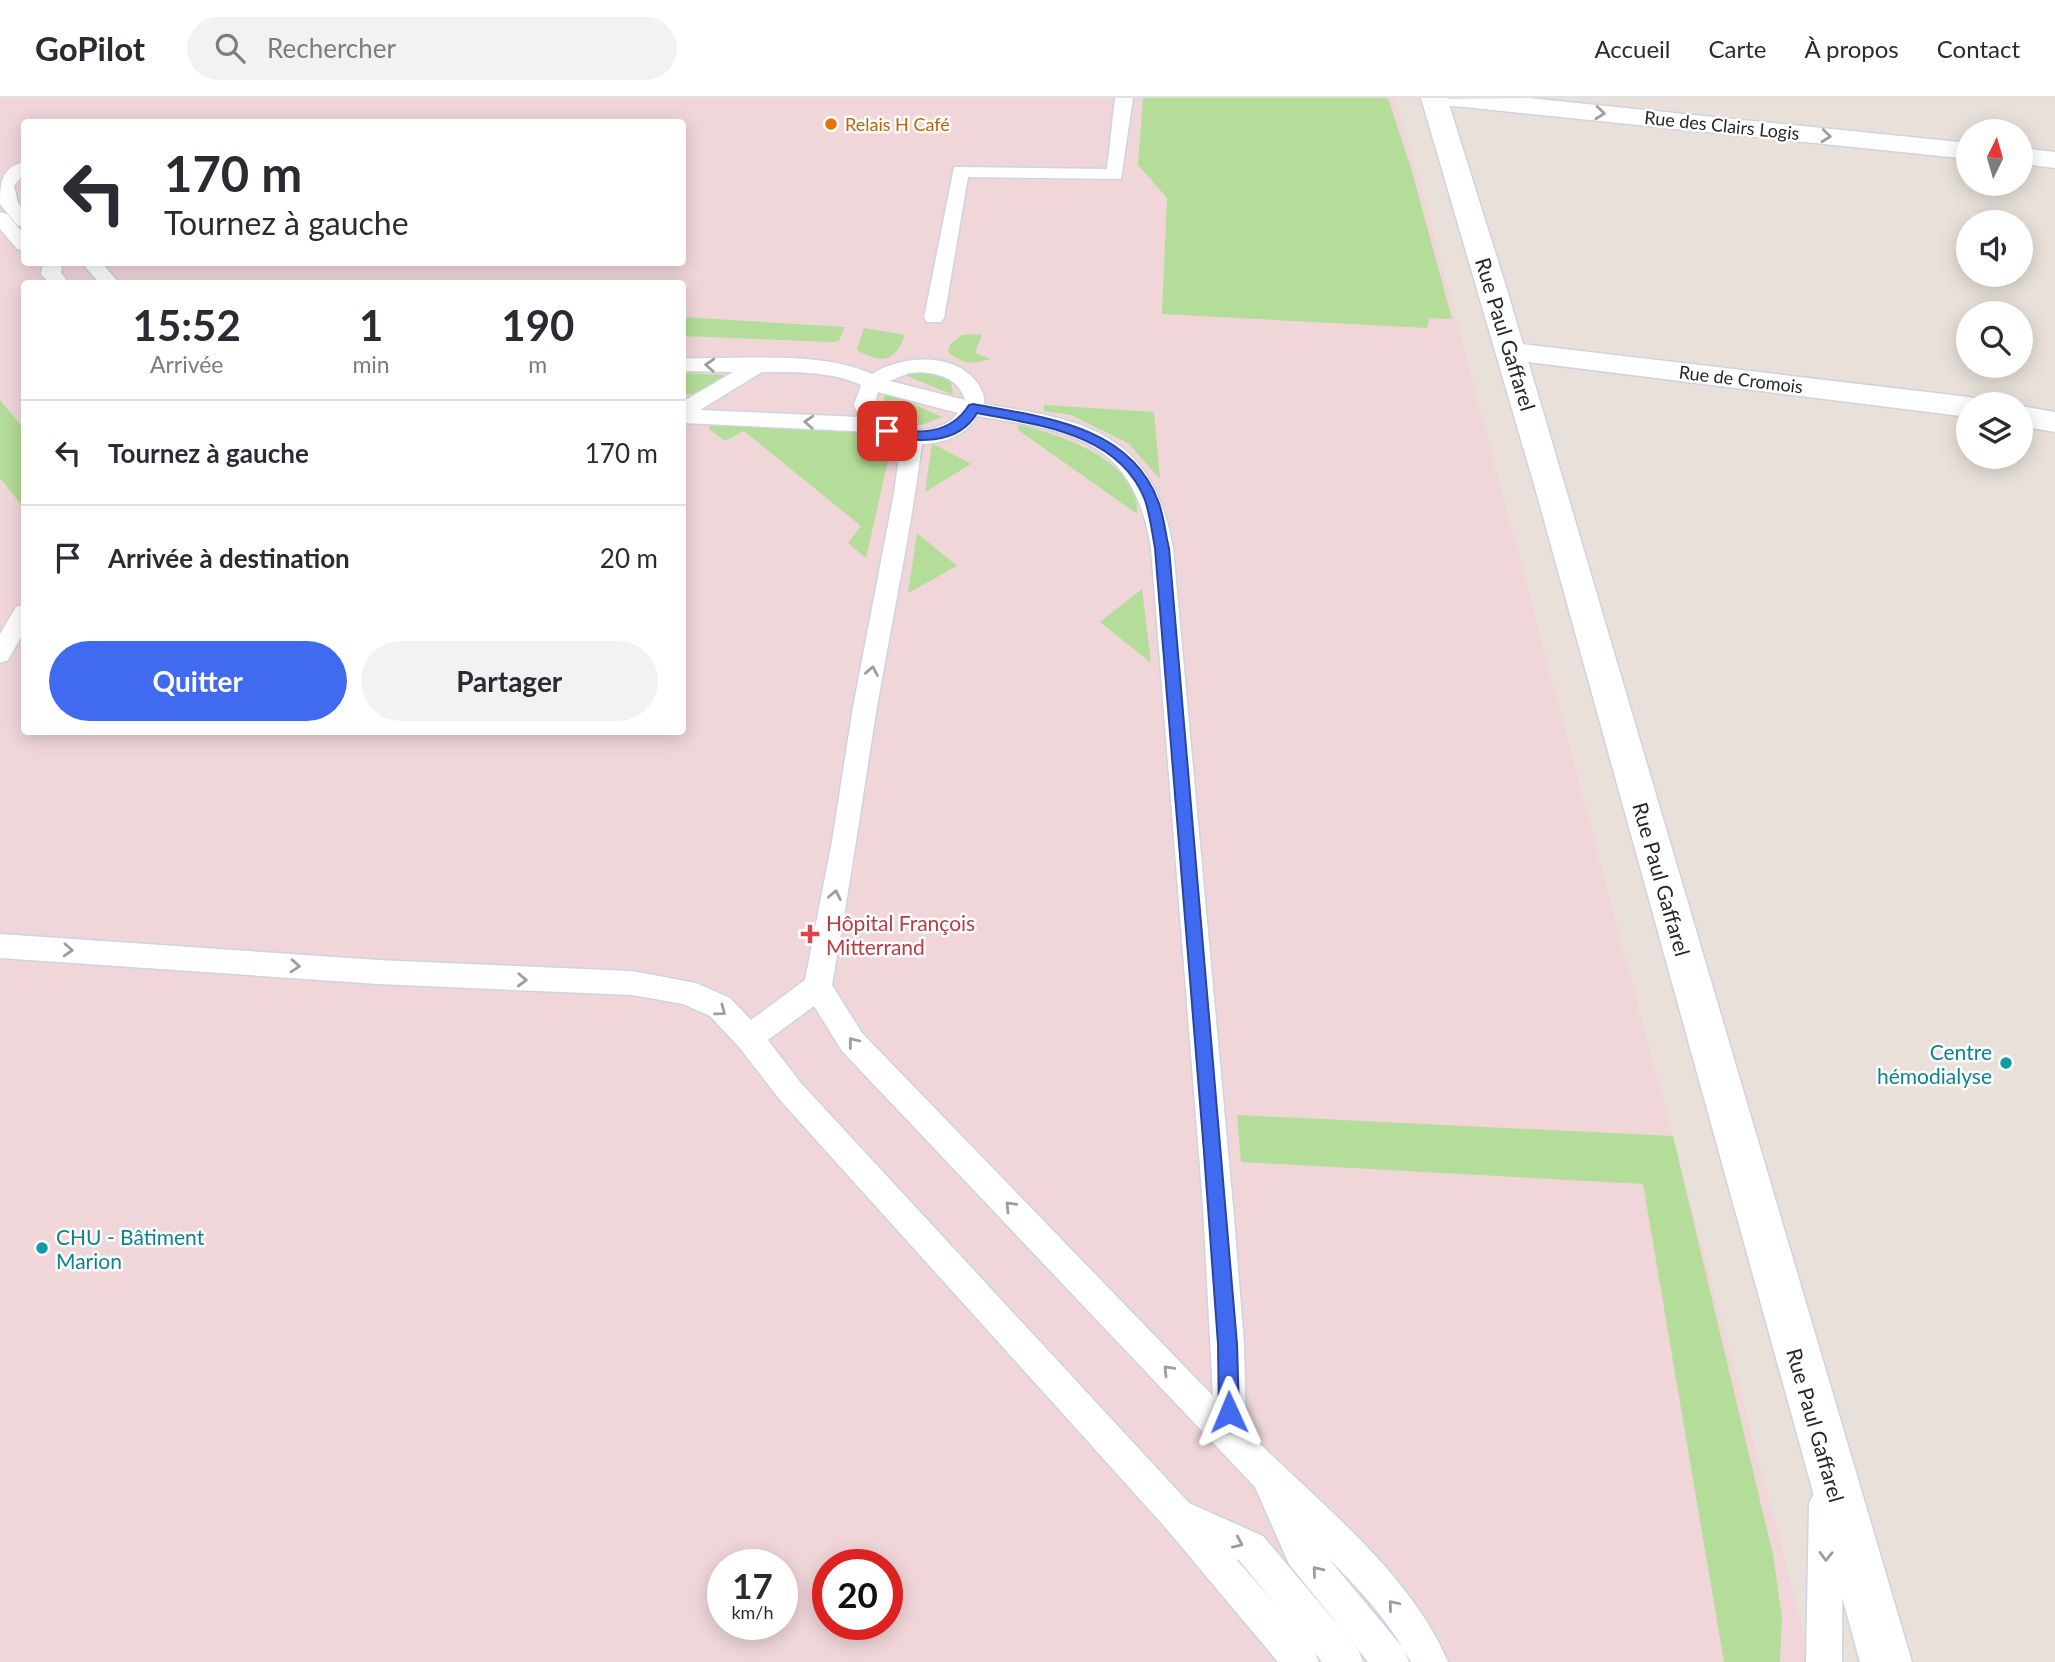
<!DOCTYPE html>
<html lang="fr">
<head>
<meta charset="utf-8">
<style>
  body { margin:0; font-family:Lato,sans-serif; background:#f2f2f3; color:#2b2b33; height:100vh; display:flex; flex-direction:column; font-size:26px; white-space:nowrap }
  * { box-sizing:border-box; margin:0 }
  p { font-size:23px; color:#7c7c81 }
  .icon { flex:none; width:38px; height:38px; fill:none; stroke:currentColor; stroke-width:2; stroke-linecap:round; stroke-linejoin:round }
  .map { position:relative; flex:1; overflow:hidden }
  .sheet { position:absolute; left:21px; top:182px; width:665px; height:455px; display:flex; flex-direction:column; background:#fff; border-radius:7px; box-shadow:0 4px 18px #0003 }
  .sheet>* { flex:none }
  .banner { position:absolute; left:21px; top:21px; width:665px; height:147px; border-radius:7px; box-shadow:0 4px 18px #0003; background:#fff; color:#2b2b33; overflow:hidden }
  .needle { width:46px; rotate:5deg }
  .buttons { position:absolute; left:1956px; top:21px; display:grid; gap:14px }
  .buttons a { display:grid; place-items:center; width:77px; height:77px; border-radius:50%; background:#fff; box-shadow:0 4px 18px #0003; font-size:35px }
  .speed { position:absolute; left:707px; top:1451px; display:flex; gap:14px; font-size:35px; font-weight:700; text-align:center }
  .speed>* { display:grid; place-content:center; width:91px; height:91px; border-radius:50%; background:#fff; box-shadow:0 4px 18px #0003; line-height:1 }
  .speed small { font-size:18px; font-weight:400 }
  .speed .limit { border:10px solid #d22; background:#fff; color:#111 }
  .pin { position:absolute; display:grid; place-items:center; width:60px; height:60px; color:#fff; margin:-30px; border-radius:14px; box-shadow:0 4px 10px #0006 }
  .me { position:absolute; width:77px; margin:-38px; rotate:359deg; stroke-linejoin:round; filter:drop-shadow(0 0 5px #0008) }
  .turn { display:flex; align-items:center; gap:24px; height:147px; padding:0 28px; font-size:32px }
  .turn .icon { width:91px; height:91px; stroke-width:2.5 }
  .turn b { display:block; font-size:49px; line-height:60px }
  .eta { display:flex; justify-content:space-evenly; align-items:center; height:119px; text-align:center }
  .eta b { font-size:42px; font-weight:700; line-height:49px }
  .primary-button { display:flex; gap:14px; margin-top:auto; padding:14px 28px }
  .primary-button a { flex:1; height:80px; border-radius:42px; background:#406aef; color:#fff; font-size:28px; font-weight:700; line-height:80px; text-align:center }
  .primary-button a+a { background:#f2f2f3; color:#2b2b33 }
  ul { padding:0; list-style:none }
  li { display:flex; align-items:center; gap:21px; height:105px; padding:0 28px; border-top:2px solid #e1e1e2 }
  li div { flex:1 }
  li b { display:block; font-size:26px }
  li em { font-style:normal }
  header { display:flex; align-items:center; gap:42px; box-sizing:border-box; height:98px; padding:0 35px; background:#fff; border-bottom:2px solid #e1e1e2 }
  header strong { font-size:33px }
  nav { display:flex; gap:38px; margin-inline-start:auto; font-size:24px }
  .search { width:490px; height:63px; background:#f2f2f3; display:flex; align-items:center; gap:18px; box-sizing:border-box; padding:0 24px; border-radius:38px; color:#7c7c81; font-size:26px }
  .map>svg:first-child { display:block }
  .medical { fill:#f0d6d9; fill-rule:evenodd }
  .green { fill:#b3dd98 }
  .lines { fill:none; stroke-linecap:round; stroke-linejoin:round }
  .service-casing { stroke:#ced3e0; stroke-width:3 }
  .minor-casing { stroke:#ced3e0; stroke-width:3 }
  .tertiary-casing { stroke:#ced3e0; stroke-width:3 }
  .service { fill:#fff; fill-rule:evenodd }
  .minor { fill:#fff; fill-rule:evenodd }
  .tertiary { fill:#fff; fill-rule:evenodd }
  .oneway { stroke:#9e9e9e }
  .route { fill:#406aef; stroke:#2a459b; stroke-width:2 }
  .food-dot { fill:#e8710a; stroke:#fff; stroke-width:2.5 }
  .health-dot { fill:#e0444e; stroke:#fff; stroke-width:2.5 }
  .culture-dot { fill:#0f9aa8; stroke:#fff; stroke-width:2.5 }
  .labels { text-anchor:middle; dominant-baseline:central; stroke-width:5; stroke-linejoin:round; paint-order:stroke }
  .far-food-label { font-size:18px; fill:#c56008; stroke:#fff; text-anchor:start }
  .far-street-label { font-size:18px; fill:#272727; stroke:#fff }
  .street-label { font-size:21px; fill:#272727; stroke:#fff }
  .health-label { font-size:21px; fill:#be3a42; stroke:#fff; text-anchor:start }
  .culture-label { font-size:21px; fill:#0d838f; stroke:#fff; text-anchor:end }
</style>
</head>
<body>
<header>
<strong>GoPilot</strong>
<div class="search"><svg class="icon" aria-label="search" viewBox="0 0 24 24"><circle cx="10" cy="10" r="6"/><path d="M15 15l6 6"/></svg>Rechercher</div>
<nav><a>Accueil</a><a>Carte</a><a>À propos</a><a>Contact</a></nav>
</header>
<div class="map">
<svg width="2055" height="1564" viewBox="0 0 2055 1564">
  <rect width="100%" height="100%" fill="#e9e1d9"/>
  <!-- medical -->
  <path class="medical" d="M0,0H1395L1428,114L1812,1564H0ZM24,24H682V164H24ZM24,186H682V634H24ZM723,1466H782V1526H723ZM828,1466H887V1526H828Z"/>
  <!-- green -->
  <g class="green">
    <polygon points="1143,0 1388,0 1411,70 1452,221 1429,220 1427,230 1162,216 1167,100 1138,67"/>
    <polygon points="683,219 845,229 839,243 833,244 683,238"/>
    <path d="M864,230L905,237C894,265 882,266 857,252Z"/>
    <path d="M982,236L975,255L991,261C972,266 964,267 948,254L950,246L962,237Z"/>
    <polygon points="917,272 940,275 951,284 953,297 900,275"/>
    <polygon points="683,275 726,277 696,296 683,296"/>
    <path d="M885,293L942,319C934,322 924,327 915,328C891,331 880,314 885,293Z"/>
    <polygon points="0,302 24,331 24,410 0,380"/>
    <polygon points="1044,307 1154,314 1160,381 1128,345 1071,317 1044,313"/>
    <path d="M710,326L862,334C878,338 885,340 889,358L866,460L848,445L861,428L744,333L725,343L709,331Z"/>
    <path d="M1019,327C1060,336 1140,363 1137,416L1017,331Z"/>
    <polygon points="932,345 971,366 925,394"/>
    <polygon points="917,435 957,468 908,495"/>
    <polygon points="1142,491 1151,565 1100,524"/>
    <polygon points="1237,1017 1673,1038 1773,1457 1782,1519 1780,1564 1724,1564 1643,1086 1241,1064"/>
  </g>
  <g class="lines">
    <defs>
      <g id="service">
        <polygon points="1115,0 1133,0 1121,81 968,79 944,220 941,224 927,224 924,220 954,69 1107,71"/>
        <path d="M24,64V76L14,88L18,105L24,112V129L17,127L0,106C0,86 1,69 24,64Z"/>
        <polygon points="0,114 7,116 24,136 24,153 17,151 0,131"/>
        <polygon points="43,164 62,164 61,175 70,186 50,186 41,176"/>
        <polygon points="81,164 101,164 120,186 100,186"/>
        <path d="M682,260C740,262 819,252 872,276C901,257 956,253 978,286C982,292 985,298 984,306C1087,322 1153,335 1173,450L1233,1108L1244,1246L1246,1332C1315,1402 1409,1472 1448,1564H1411C1390,1524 1359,1491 1328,1460L1404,1551L1409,1564H1368L1289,1466L1255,1389L842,953L814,908L768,942L800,984L1189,1405L1263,1438L1358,1551L1363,1564H1322L1315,1555L1319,1564H1278L1164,1428L780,1002L739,949L710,918L683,906L632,897L378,886L0,860V836L378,862L632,873L696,885L730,900L751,922L805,882L832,743L853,609L894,395L901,344L874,334L682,325V304L733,274L682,273ZM762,274C794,274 831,273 861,287L854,307L859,319L700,312ZM921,274C942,276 958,281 965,302L890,283L909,275ZM878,294L958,315C938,340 889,338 874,307ZM977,318C1074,334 1133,341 1151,450L1203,1108L1213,1298L862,935L832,887C849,795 862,702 877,609C892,521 911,434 922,346C943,346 967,337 977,318ZM1236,1461L1239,1462L1277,1508Z"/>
        <polygon points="24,506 24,534 8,562 0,565 0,536 16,509"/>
        <polygon points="1826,1389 1838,1394 1843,1406 1842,1564 1806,1564 1809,1406 1814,1394"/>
      </g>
      <g id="minor">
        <polygon points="1528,0 1969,45 1969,61 1464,9 1425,6 1421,1"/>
        <polygon points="2021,50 2055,54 2055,70 2021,66"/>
        <polygon points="1513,245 1969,299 1980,302 1982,306 1969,306 1969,319 1503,261 1498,254 1503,247"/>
        <polygon points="2021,308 2055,314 2055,334 2021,328"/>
      </g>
      <polygon id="tertiary" points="1421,0 1447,0 1508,195 1912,1564 1860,1564 1535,390"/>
    </defs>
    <!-- service casing -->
    <use href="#service" class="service-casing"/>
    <!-- minor casing -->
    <use href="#minor" class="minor-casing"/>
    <!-- tertiary casing -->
    <use href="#tertiary" class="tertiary-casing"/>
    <!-- service -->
    <use href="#service" class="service"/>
    <!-- minor -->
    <use href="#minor" class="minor"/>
    <!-- tertiary -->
    <use href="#tertiary" class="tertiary"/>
  </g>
  <!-- one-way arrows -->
  <defs><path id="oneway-chevron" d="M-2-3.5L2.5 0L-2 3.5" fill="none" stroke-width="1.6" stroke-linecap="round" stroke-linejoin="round" transform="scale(1.75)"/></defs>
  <g class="oneway">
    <use href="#oneway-chevron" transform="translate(1600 15) rotate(6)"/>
    <use href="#oneway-chevron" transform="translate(1826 38) rotate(6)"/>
    <use href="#oneway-chevron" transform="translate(710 267) rotate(-177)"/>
    <use href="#oneway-chevron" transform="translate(809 324) rotate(-177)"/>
    <use href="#oneway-chevron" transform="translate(872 573) rotate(-80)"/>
    <use href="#oneway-chevron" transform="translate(835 797) rotate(-79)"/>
    <use href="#oneway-chevron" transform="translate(68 852) rotate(3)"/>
    <use href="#oneway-chevron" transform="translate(295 868) rotate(4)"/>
    <use href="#oneway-chevron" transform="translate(522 882) rotate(2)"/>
    <use href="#oneway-chevron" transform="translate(721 913) rotate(37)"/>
    <use href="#oneway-chevron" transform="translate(853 944) rotate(-128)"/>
    <use href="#oneway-chevron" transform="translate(1010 1108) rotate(-134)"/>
    <use href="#oneway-chevron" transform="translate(1168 1272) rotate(-134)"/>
    <use href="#oneway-chevron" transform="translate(1238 1445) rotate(24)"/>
    <use href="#oneway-chevron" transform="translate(1826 1458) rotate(91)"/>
    <use href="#oneway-chevron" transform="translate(1317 1473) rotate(-129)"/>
    <use href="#oneway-chevron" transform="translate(1393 1507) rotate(-130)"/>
  </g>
  <!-- route -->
  <path class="route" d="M973,306C1042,319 1130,327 1158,403C1164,417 1165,435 1169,450L1237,1246L1239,1314L1236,1321L1229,1324L1222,1321L1219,1314L1218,1246L1204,1054L1155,450C1152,434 1150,417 1145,402C1119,335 1038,327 977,315C958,348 914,345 882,336L881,333L887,329C918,337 950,337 969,307Z"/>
  <!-- markers -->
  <circle class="food-dot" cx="831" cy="26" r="7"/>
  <path class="health-dot" d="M806.5 825.5h7v7h7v7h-7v7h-7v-7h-7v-7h7z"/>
  <g class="culture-dot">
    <circle cx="2006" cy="965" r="7"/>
    <circle cx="42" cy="1150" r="7"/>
  </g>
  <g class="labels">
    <!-- far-food labels -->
    <g class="far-food-label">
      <text x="845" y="26">Relais H Café</text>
    </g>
    <!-- far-street labels -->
    <g class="far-street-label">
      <text transform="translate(1722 27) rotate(6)">Rue des Clairs Logis</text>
      <text transform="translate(1741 281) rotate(7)">Rue de Cromois</text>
    </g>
    <!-- street labels -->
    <g class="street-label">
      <text transform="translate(1506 236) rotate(73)">Rue Paul Gaffarel</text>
      <text transform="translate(1662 781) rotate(74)">Rue Paul Gaffarel</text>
      <text transform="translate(1816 1327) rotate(74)">Rue Paul Gaffarel</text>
    </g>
    <!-- health labels -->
    <g class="health-label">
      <text x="826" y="824">Hôpital François<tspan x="826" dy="24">Mitterrand</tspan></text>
    </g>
    <!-- culture labels -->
    <g class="culture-label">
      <text x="1992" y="953">Centre<tspan x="1992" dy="24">hémodialyse</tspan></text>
      <text x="56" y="1138" text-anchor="start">CHU - Bâtiment<tspan x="56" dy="24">Marion</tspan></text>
    </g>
  </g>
</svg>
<div class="buttons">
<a><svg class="needle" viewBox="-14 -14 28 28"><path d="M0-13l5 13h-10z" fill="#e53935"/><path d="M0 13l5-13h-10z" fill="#7c7c81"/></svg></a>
<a><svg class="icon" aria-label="sound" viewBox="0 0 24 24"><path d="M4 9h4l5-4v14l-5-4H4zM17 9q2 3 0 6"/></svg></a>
<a><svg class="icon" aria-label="search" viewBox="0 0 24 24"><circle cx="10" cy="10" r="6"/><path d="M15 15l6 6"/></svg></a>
<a><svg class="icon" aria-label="layers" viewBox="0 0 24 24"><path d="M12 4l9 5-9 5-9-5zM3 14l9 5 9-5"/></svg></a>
</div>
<div class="speed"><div>17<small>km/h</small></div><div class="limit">20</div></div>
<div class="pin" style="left:887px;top:333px;background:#d93025"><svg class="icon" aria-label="arrive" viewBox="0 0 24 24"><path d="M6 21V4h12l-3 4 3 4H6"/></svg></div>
<svg class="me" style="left:1229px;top:1314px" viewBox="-20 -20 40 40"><path d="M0-17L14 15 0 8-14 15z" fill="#406aef" stroke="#fff" stroke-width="4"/></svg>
<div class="banner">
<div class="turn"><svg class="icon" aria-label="left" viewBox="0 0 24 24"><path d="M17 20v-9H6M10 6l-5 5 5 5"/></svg><div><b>170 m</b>Tournez à gauche</div></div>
</div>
<section class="sheet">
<div class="eta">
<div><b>15:52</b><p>Arrivée</p></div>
<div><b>1</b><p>min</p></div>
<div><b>190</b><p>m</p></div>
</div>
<ul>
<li><svg class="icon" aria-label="left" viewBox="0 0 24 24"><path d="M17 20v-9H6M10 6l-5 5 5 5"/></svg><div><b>Tournez à gauche</b></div><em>170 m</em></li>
<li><svg class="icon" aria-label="arrive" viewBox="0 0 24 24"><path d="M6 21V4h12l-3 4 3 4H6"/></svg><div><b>Arrivée à destination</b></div><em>20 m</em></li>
</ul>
<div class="primary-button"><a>Quitter</a><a>Partager</a></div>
</section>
</div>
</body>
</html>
